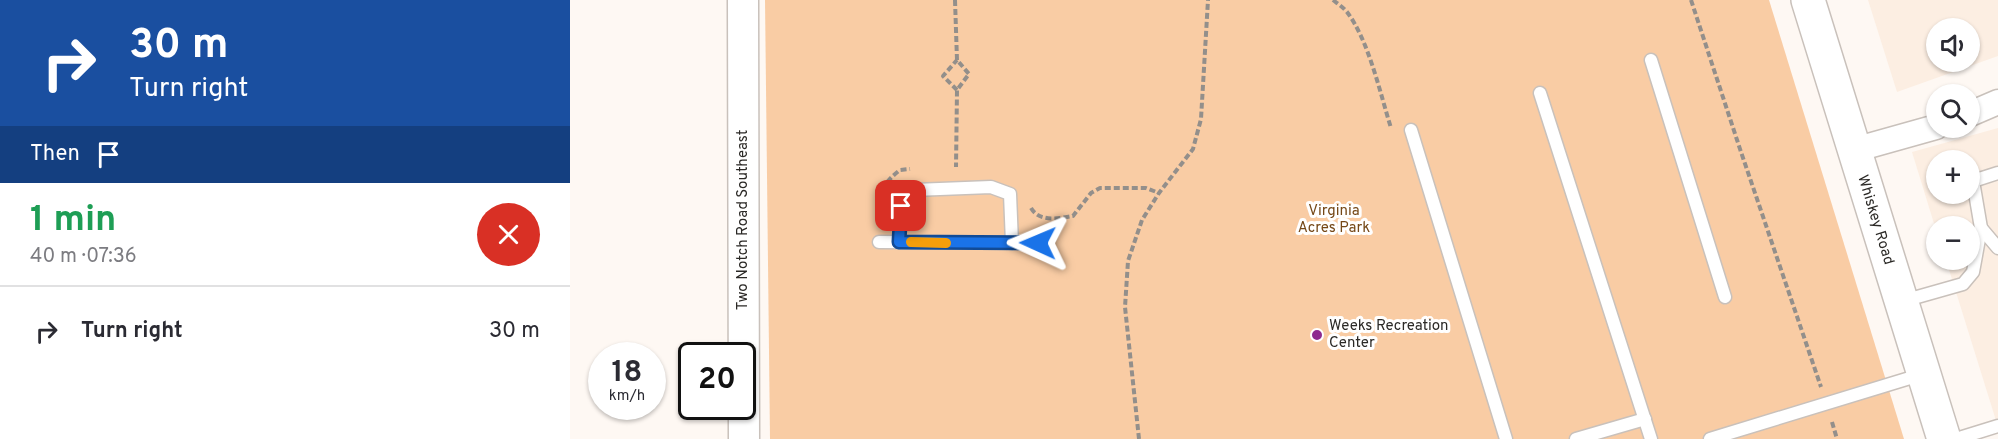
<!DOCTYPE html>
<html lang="en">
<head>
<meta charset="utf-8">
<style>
  body { margin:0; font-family:Overpass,sans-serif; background:#f2f2f3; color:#2b2b33; height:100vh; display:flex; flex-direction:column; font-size:22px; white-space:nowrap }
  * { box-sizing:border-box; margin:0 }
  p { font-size:20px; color:#7c7c81 }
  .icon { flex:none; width:33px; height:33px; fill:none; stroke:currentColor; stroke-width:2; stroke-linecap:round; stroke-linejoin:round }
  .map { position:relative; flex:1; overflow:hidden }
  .drawer { display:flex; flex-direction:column; background:#fff; width:570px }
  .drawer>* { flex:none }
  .top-card { background:#1a4fa0; color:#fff; overflow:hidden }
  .fabs { position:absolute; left:1356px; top:18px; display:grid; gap:12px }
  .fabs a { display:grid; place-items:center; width:54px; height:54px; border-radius:50%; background:#fff; box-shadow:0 2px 4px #0004; font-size:30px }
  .speed { position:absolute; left:18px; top:342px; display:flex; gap:12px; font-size:30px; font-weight:700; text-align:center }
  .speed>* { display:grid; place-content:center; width:78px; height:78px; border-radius:50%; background:#fff; box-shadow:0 2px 4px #0004; line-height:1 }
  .speed small { font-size:15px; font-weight:400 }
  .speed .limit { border:3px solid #111; border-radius:9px; background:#fff; color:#111 }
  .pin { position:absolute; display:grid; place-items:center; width:51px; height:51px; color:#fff; margin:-26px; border-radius:12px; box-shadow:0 3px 9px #0006 }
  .me { position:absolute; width:66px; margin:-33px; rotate:271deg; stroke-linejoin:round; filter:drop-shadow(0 0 4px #0008) }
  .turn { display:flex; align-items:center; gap:21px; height:126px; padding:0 30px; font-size:27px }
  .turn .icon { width:78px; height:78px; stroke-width:2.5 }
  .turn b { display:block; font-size:42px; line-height:51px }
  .then { display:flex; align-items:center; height:57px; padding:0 30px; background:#0003; gap:12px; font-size:22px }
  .round { display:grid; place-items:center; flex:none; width:63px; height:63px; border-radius:32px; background:#f2f2f3 }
  .headline { display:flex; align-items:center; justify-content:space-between; height:102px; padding:0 30px }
  h1 { font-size:36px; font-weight:700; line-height:45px; color:#1e9e55 }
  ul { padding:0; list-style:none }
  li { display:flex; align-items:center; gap:18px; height:90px; padding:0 30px; border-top:2px solid #e1e1e2 }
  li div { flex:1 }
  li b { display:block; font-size:22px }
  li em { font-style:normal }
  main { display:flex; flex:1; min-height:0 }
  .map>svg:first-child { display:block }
  .built { fill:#fceee2; fill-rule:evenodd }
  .green { fill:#f9cca4 }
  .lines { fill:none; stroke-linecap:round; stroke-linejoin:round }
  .service-casing { stroke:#c9c1bb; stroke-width:15 }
  .minor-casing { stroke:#c9c1bb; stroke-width:27 }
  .tertiary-casing { stroke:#c9c1bb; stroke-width:33 }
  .secondary-casing { stroke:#c9c1bb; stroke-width:36 }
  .path { stroke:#938f8b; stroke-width:4; stroke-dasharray:6 3; stroke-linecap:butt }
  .service { stroke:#fff; stroke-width:12 }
  .minor { stroke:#fff; stroke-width:24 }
  .tertiary { stroke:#fff; stroke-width:30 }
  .secondary { stroke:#fff; stroke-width:33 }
  .route-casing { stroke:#114b97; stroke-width:15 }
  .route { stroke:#1a73e8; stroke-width:10 }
  .slow { stroke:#f59e0b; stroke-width:10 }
  .poi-dot { fill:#8e298f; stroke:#fff; stroke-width:2 }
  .labels { text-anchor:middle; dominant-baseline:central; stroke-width:6; stroke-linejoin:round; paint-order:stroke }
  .park-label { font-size:15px; fill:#754817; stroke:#fff }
  .street-label { font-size:15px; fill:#2b2926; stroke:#fff }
  .poi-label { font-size:15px; fill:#2b2926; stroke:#fff; text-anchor:start }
</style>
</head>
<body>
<main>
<section class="drawer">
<div class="top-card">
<div class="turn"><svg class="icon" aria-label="right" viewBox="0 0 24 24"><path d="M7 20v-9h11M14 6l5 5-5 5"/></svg><div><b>30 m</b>Turn right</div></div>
<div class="then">Then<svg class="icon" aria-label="arrive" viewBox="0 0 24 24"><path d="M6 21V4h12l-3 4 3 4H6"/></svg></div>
</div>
<div class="headline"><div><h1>1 min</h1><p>40 m · 07:36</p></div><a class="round" style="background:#d93025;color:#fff"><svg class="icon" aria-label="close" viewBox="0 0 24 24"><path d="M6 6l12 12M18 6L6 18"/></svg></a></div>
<ul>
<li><svg class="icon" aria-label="right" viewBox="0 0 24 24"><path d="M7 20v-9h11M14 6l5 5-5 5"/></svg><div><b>Turn right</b></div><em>30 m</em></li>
</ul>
</section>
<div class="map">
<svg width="1428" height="439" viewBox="0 0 1428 439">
  <rect width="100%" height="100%" fill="#fef8f3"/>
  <!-- built -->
  <g class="built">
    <path d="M1298,0H1428V56L1327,92ZM1366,28H1400V62H1366Z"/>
    <path d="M1428,128V427L1376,260H1400V226H1366V230L1342,152ZM1366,160H1400V194H1366Z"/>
  </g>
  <!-- green -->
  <polygon class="green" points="195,0 1199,0 1334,439 200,439"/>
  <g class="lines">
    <defs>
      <g id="service">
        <polyline points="1081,60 1155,297"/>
        <polyline points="970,93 1081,439"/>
        <polyline points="841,130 936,439"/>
        <polyline points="1411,228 1428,248"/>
        <polyline points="309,242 468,243"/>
        <polyline points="329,242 331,206 344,190 421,187 440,194 442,243"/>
        <polyline points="1333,301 1393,284 1403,272 1411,228 1403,181 1428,173"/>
        <polyline points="1006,439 1075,419"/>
        <polyline points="1140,439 1353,374"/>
        <polyline points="1386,439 1428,426"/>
      </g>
      <g id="minor">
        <polyline points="1400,114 1428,102"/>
        <polyline points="1284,150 1366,127"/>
      </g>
      <polyline id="tertiary" points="173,0 174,439"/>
      <polyline id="secondary" points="1238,0 1374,439"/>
    </defs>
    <!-- service casing -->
    <use href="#service" class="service-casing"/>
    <!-- minor casing -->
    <use href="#minor" class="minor-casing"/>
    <!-- tertiary casing -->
    <use href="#tertiary" class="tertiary-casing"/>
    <!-- secondary casing -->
    <use href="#secondary" class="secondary-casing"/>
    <!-- path -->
    <g class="path">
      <polyline points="385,0 387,60 399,74 387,90 386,167"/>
      <path d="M763,0C768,4 773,7 777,12C799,41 810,93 821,128"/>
      <polyline points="1121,0 1170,149 1251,387"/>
      <polyline points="387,90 373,76 387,60"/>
      <path d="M309,207C308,191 317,180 330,170L340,169"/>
      <path d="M461,208C470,223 489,218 503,216L521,193L530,188H576L589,193"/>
      <polyline points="1262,422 1267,439"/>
      <polyline points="569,439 555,307 558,261 572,220 589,193 623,149 631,119 638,0"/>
    </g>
    <!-- service -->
    <use href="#service" class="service"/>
    <!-- minor -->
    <use href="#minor" class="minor"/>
    <!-- tertiary -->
    <use href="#tertiary" class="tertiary"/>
    <!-- secondary -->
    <use href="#secondary" class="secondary"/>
  </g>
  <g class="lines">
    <defs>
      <polyline id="route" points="331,206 329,242 468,243"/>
    </defs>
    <!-- route casing -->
    <use href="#route" class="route-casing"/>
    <!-- route -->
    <use href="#route" class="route"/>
    <!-- slow -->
    <polyline class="slow" points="341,242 376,243"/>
  </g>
  <!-- markers -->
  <circle class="poi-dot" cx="747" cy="335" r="6"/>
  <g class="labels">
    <!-- park labels -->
    <g class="park-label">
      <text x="764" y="211">Virginia<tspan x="764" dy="17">Acres Park</tspan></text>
    </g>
    <!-- street labels -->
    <g class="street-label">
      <text transform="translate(173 220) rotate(-90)">Two Notch Road Southeast</text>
      <text transform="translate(1305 220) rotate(73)">Whiskey Road</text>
    </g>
    <!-- poi labels -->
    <g class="poi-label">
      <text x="759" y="326">Weeks Recreation<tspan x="759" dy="17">Center</tspan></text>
    </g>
  </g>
</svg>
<div class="fabs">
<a><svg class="icon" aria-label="sound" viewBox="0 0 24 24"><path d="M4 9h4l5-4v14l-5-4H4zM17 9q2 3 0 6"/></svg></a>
<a><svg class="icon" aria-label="search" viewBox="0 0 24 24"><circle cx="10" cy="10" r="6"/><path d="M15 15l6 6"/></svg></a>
<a>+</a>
<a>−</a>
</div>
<div class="speed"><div>18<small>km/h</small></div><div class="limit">20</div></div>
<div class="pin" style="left:331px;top:206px;background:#d93025"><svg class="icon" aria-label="arrive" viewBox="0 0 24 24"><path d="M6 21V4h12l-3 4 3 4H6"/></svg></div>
<svg class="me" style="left:468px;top:243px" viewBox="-20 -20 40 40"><path d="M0-17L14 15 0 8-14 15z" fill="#1a73e8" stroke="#fff" stroke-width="4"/></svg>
</div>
</main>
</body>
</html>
